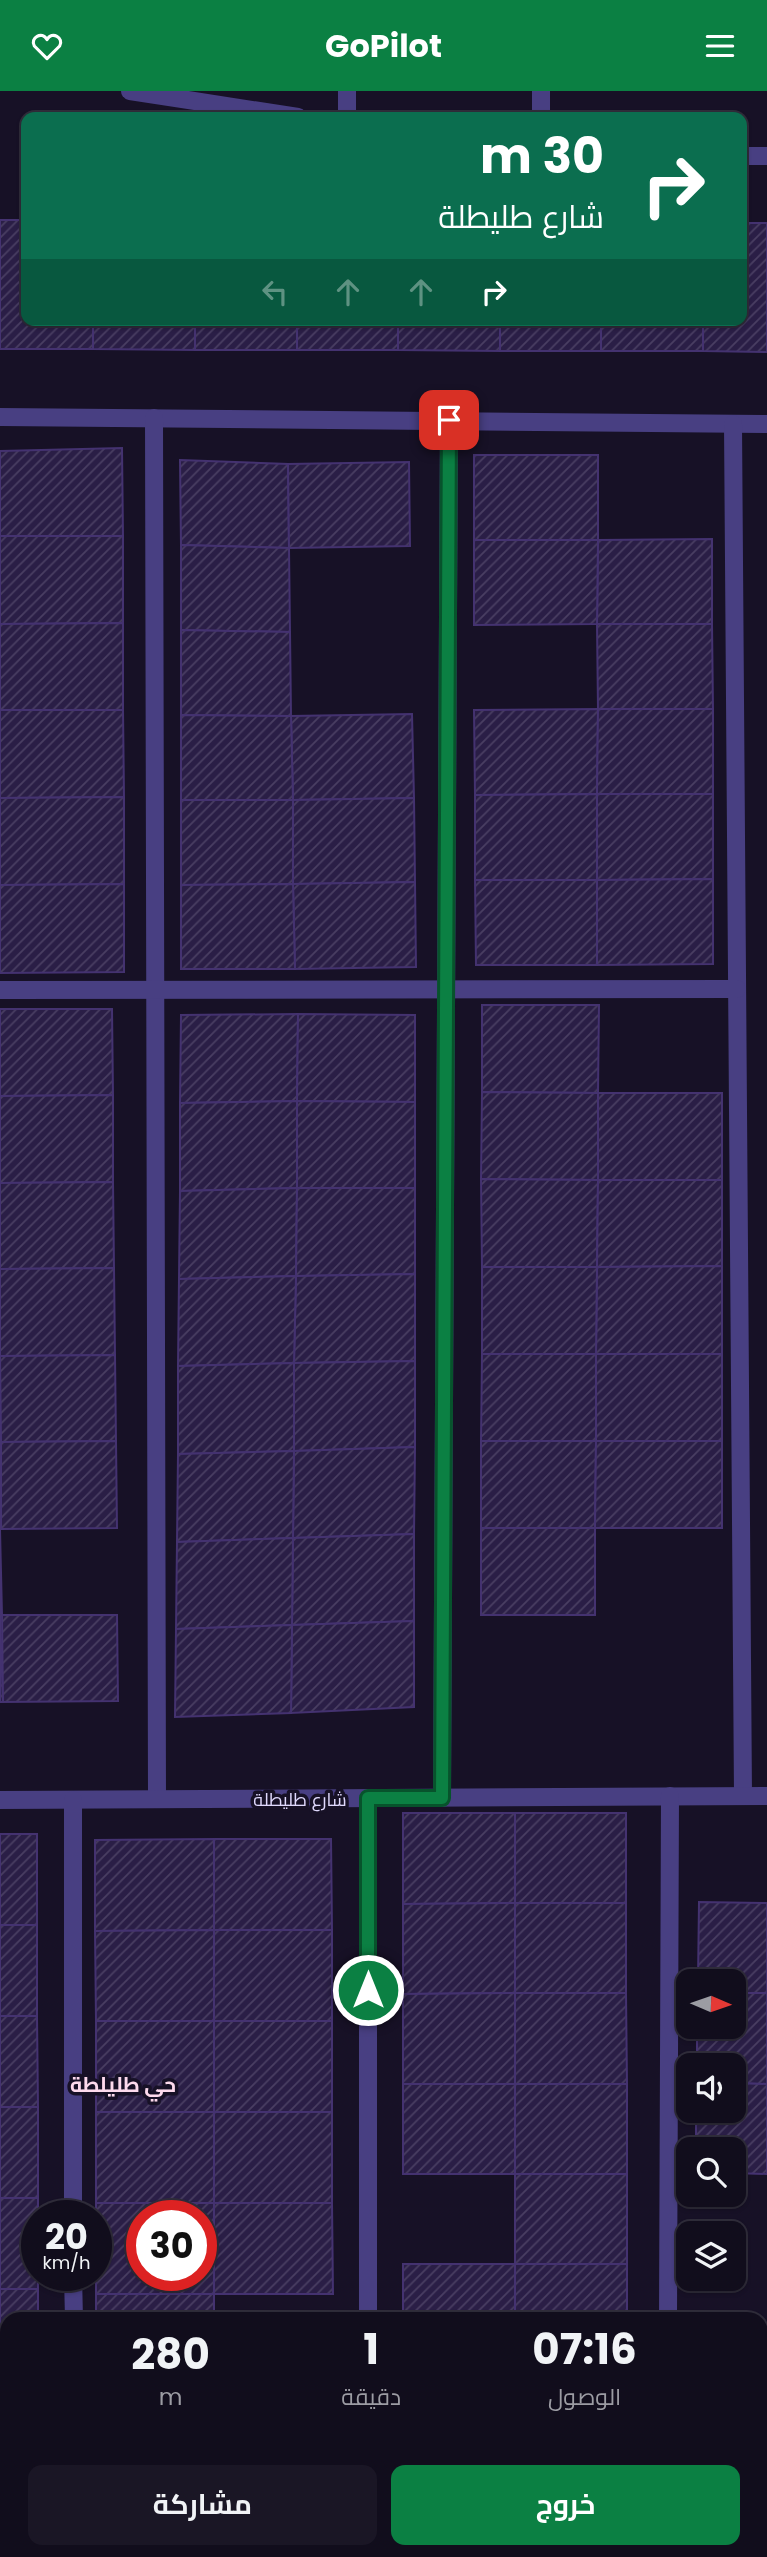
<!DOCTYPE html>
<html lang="ar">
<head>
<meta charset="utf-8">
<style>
  body { margin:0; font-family:Poppins,Cairo,sans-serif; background:#1a1625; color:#f1f3f6; direction:rtl; height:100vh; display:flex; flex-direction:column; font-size:26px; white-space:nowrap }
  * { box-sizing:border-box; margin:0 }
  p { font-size:23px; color:#9c9ca3 }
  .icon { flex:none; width:38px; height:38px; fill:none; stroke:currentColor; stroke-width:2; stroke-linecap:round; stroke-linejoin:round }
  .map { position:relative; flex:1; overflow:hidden; direction:ltr }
  .details { position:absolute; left:0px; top:2221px; width:768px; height:247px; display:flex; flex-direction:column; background:#110d1c; border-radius:21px 21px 0 0; box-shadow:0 2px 5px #0004,0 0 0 2px #302d3b; direction:rtl }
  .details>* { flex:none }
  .hud { position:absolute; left:21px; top:21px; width:726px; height:214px; border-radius:14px; box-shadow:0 2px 5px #0004,0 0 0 2px #302d3b; direction:rtl; background:#0b6e4f; color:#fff; overflow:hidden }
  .needle { width:46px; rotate:92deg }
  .controls { position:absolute; left:676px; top:1878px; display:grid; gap:14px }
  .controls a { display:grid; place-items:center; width:70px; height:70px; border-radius:14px; background:#110d1c; box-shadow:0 2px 5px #0004,0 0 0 2px #302d3b; font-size:35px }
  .speed { position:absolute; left:21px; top:2109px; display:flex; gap:14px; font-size:35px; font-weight:700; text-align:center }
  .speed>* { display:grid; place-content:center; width:91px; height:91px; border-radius:50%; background:#110d1c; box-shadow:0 2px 5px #0004,0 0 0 2px #302d3b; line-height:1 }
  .speed small { font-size:18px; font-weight:400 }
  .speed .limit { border:10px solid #d22; background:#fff; color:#111 }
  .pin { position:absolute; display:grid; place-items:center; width:60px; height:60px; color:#fff; margin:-30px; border-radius:14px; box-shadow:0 4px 10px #0006 }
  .me { position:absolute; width:77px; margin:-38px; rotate:0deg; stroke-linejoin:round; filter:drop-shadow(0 0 5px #0008) }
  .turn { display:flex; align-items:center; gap:24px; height:147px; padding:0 28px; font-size:32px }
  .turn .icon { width:91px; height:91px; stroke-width:2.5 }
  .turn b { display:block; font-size:49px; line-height:60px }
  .lanes { display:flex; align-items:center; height:66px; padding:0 28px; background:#0003; justify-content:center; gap:35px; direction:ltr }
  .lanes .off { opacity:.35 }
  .eta { display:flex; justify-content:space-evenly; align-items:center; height:119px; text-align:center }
  .eta b { font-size:42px; font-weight:700; line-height:49px }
  .cta { display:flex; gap:14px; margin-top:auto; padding:14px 28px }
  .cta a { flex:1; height:80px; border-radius:14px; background:#0b8043; color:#fff; font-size:28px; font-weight:700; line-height:80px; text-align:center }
  .cta a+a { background:#1a1625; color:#f1f3f6 }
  header { display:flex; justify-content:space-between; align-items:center; height:91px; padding:0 28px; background:#0b8043; color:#fff; font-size:32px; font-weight:700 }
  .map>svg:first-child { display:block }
  .building { fill:url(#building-hatch); stroke:#443270; stroke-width:2; fill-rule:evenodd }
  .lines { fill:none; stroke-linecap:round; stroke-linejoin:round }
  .minor { stroke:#483f82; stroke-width:18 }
  .route-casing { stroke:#07532c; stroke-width:18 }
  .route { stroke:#0b8043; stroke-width:12 }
  .labels { text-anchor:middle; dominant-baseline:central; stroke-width:7; stroke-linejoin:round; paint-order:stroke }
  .street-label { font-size:18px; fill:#e0d9fd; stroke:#171126 }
  .quarter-label { font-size:21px; font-weight:bold; fill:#fddaed; stroke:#171126 }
</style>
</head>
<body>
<header><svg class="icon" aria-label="menu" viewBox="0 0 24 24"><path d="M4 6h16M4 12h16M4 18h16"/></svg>GoPilot<svg class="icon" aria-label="heart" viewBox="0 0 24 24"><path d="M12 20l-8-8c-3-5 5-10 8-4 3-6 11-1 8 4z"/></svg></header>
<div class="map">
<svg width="767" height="2466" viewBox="0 0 767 2466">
  <defs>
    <pattern id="building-hatch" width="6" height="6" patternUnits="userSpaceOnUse" patternTransform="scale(1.75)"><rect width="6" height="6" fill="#2a1e46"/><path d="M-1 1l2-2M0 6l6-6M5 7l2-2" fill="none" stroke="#493e62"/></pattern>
  </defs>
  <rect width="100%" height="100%" fill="#171126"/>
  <!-- building -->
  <g class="building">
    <polygon points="0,129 26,129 26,229 93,229 93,258 0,258"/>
    <polygon points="742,132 767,132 767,261 703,260 703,229 742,229"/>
    <polygon points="93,229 195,229 195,259 93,258"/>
    <rect x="195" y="229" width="102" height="30"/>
    <rect x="297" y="229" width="101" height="30"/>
    <polygon points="398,229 500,229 500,260 398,259"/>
    <rect x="500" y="229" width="101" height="31"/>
    <rect x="601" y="229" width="102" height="31"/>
    <polygon points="122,357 123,445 0,445 0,360"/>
    <rect x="474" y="364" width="124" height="85"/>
    <polygon points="180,369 288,373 289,457 181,454"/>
    <polygon points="409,371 410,455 289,457 288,373"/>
    <polygon points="0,445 123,445 123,532 0,533"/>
    <polygon points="712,448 712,533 597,533 598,449"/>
    <polygon points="474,449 598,449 597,533 474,534"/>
    <polygon points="181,454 289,457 290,541 181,539"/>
    <polygon points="123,532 123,619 0,619 0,533"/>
    <polygon points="597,533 712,533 713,618 598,618"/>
    <polygon points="181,539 290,541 291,625 181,624"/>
    <polygon points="598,618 597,703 475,704 474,619"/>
    <polygon points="598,618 713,618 713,703 597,703"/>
    <polygon points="0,619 123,619 124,706 0,707"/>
    <polygon points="412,623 414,707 293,709 291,625"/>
    <polygon points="181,624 291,625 293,709 181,709"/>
    <polygon points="597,703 597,789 475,789 475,704"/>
    <polygon points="597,703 713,703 713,788 597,789"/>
    <polygon points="124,706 124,793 0,794 0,707"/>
    <polygon points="414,707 415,791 293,793 293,709"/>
    <polygon points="181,709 293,709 293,793 181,794"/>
    <polygon points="713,788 713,873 597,874 597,789"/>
    <polygon points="475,789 597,789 597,874 476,874"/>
    <polygon points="415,791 416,876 295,878 293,793"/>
    <polygon points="124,793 124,881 0,882 0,794"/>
    <polygon points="293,793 295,878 181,878 181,794"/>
    <polygon points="482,914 599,914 598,1002 482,1001"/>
    <polygon points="0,918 112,918 113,1004 0,1005"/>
    <polygon points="298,923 297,1010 180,1012 181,924"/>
    <polygon points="298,923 415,924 415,1011 297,1010"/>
    <polygon points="482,1001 598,1002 598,1089 481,1088"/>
    <rect x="598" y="1002" width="124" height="87"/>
    <polygon points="113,1004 113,1091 0,1092 0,1005"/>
    <polygon points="297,1010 297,1097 180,1100 180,1012"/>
    <polygon points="297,1010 415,1011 415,1097 297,1097"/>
    <polygon points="481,1088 598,1089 597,1176 482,1176"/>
    <polygon points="598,1089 722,1089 722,1175 597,1176"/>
    <polygon points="113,1091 114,1177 0,1178 0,1092"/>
    <polygon points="297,1097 296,1185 179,1188 180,1100"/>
    <polygon points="297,1097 415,1097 415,1183 296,1185"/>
    <polygon points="722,1175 722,1263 596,1263 597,1176"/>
    <polygon points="482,1176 597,1176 596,1263 482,1263"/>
    <polygon points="114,1177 115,1264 0,1265 0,1178"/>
    <polygon points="415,1183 415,1270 294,1272 296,1185"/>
    <polygon points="296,1185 294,1272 178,1275 179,1188"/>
    <polygon points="482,1263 596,1263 596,1350 481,1350"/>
    <rect x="596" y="1263" width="126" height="87"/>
    <polygon points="115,1264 116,1350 1,1351 0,1265"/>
    <polygon points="415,1270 415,1356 294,1360 294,1272"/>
    <polygon points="294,1272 294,1360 178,1363 178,1275"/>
    <polygon points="116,1350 117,1437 1,1438 1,1351"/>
    <polygon points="481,1350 596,1350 595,1437 481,1437"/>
    <polygon points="596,1350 722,1350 722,1437 595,1437"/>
    <polygon points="415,1356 414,1443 293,1447 294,1360"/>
    <polygon points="294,1360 293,1447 177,1451 178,1363"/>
    <rect x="481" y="1437" width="114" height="87"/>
    <polygon points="0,1438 2,1524 0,1524"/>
    <polygon points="414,1443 414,1530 292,1534 293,1447"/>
    <polygon points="293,1447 292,1534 176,1538 177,1451"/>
    <polygon points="0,1524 3,1611 0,1611"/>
    <polygon points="2,1524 117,1524 118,1610 3,1611"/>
    <polygon points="414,1530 414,1616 291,1622 292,1534"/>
    <polygon points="292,1534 291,1622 175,1626 176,1538"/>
    <polygon points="403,1722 515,1722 515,1812 403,1813"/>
    <rect x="515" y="1722" width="111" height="90"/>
    <rect x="0" y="1743" width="37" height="91"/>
    <polygon points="214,1748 331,1748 332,1839 214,1839"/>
    <polygon points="214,1748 214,1839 95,1840 95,1749"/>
    <polygon points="699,1811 767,1812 767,1902 733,1902 733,1890 698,1890"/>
    <rect x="515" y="1812" width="111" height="90"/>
    <polygon points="515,1812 515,1902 403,1903 403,1813"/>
    <rect x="0" y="1834" width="37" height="91"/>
    <rect x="214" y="1839" width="118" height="91"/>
    <polygon points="214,1839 214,1930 96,1930 95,1840"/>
    <polygon points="515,1902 626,1902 627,1993 515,1993"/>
    <polygon points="515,1902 515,1993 403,1993 403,1903"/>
    <polygon points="733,1902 767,1902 767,1993 733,1992 733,1974 697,1974 697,1936 733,1936"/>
    <polygon points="0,1925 37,1925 38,2016 0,2016"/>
    <rect x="96" y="1930" width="118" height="91"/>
    <rect x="214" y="1930" width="118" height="91"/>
    <polygon points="733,1992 767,1993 767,2083 733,2082 733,2058 696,2058 696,2020 733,2020"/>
    <rect x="403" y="1993" width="112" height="90"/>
    <rect x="515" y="1993" width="112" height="90"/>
    <rect x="0" y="2016" width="38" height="91"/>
    <rect x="96" y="2021" width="118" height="91"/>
    <rect x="214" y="2021" width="118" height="91"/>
    <rect x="515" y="2083" width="112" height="90"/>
    <rect x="0" y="2107" width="38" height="91"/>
    <path d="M96,2112H214V2203H96ZM142,2124H201V2184H142Z"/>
    <polygon points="214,2112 332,2112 333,2203 214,2203"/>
    <rect x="403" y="2173" width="112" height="55"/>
    <rect x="515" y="2173" width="112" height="55"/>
    <polygon points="0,2198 38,2198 38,2228 7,2228 7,2289 0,2289"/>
    <rect x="96" y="2203" width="118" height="25"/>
    <rect x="761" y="2263" width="6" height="90"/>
    <rect x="0" y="2289" width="7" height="91"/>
    <rect x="761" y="2353" width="6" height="91"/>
    <polygon points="0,2380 7,2380 7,2460 38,2460 38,2466 0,2466"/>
    <rect x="97" y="2460" width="118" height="6"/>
    <rect x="215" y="2460" width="118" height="6"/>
  </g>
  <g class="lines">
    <!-- minor -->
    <g class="minor">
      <polyline points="130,0 298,26"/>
      <polyline points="541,0 541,26"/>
      <polyline points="347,26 347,0"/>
      <polyline points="742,65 767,65"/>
      <polyline points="0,326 767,333"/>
      <polyline points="154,327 157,1708"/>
      <polyline points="733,333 743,1705"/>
      <polyline points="0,899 737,898"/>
      <polyline points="442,1707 449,329"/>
      <polyline points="0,1709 767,1705"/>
      <polyline points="73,1709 73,2124"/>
      <polyline points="73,2184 74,2228"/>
      <polyline points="368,2228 368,1707"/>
      <polyline points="668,2228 670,1705"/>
      <polyline points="74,2460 74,2466"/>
      <polyline points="368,2465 767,2465"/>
    </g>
  </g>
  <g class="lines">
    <defs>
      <polyline id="route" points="368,1899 368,1707 442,1707 449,329"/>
    </defs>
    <!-- route casing -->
    <use href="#route" class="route-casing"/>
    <!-- route -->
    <use href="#route" class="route"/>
  </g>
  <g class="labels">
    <!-- street labels -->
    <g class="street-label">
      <text x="300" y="1708">شارع طليطلة</text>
    </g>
    <!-- quarter labels -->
    <g class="quarter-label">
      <text x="123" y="1993">حي طليلطة</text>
    </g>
  </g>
</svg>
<div class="controls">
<a><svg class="needle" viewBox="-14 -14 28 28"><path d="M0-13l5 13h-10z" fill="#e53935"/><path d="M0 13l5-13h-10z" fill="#9c9ca3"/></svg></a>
<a><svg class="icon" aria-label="sound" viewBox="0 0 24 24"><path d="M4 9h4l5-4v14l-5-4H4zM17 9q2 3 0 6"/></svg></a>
<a><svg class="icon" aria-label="search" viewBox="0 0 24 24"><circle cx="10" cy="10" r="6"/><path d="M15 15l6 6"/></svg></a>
<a><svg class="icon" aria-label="layers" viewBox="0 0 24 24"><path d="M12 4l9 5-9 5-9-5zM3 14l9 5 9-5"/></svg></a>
</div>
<div class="speed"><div>20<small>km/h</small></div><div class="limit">30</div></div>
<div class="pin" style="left:449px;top:329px;background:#d93025"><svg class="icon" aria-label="arrive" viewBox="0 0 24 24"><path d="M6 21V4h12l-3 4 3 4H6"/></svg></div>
<svg class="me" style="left:368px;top:1899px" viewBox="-20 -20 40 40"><circle r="17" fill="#0b8043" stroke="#fff" stroke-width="3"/><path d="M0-11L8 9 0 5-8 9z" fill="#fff"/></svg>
<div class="hud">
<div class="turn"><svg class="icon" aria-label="right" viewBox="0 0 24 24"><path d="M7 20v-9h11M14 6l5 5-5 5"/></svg><div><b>30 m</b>شارع طليطلة</div></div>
<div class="lanes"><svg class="icon off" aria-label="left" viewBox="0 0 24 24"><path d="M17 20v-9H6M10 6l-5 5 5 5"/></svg><svg class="icon off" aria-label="ahead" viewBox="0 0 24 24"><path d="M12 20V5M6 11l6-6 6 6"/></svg><svg class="icon off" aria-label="ahead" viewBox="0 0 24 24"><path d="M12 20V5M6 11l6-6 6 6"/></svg><svg class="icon" aria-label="right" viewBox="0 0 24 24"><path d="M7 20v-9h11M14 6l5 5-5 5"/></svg></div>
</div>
<section class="details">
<div class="eta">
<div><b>07:16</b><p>الوصول</p></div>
<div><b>1</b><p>دقيقة</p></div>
<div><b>280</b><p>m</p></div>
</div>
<div class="cta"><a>خروج</a><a>مشاركة</a></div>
</section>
</div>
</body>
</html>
